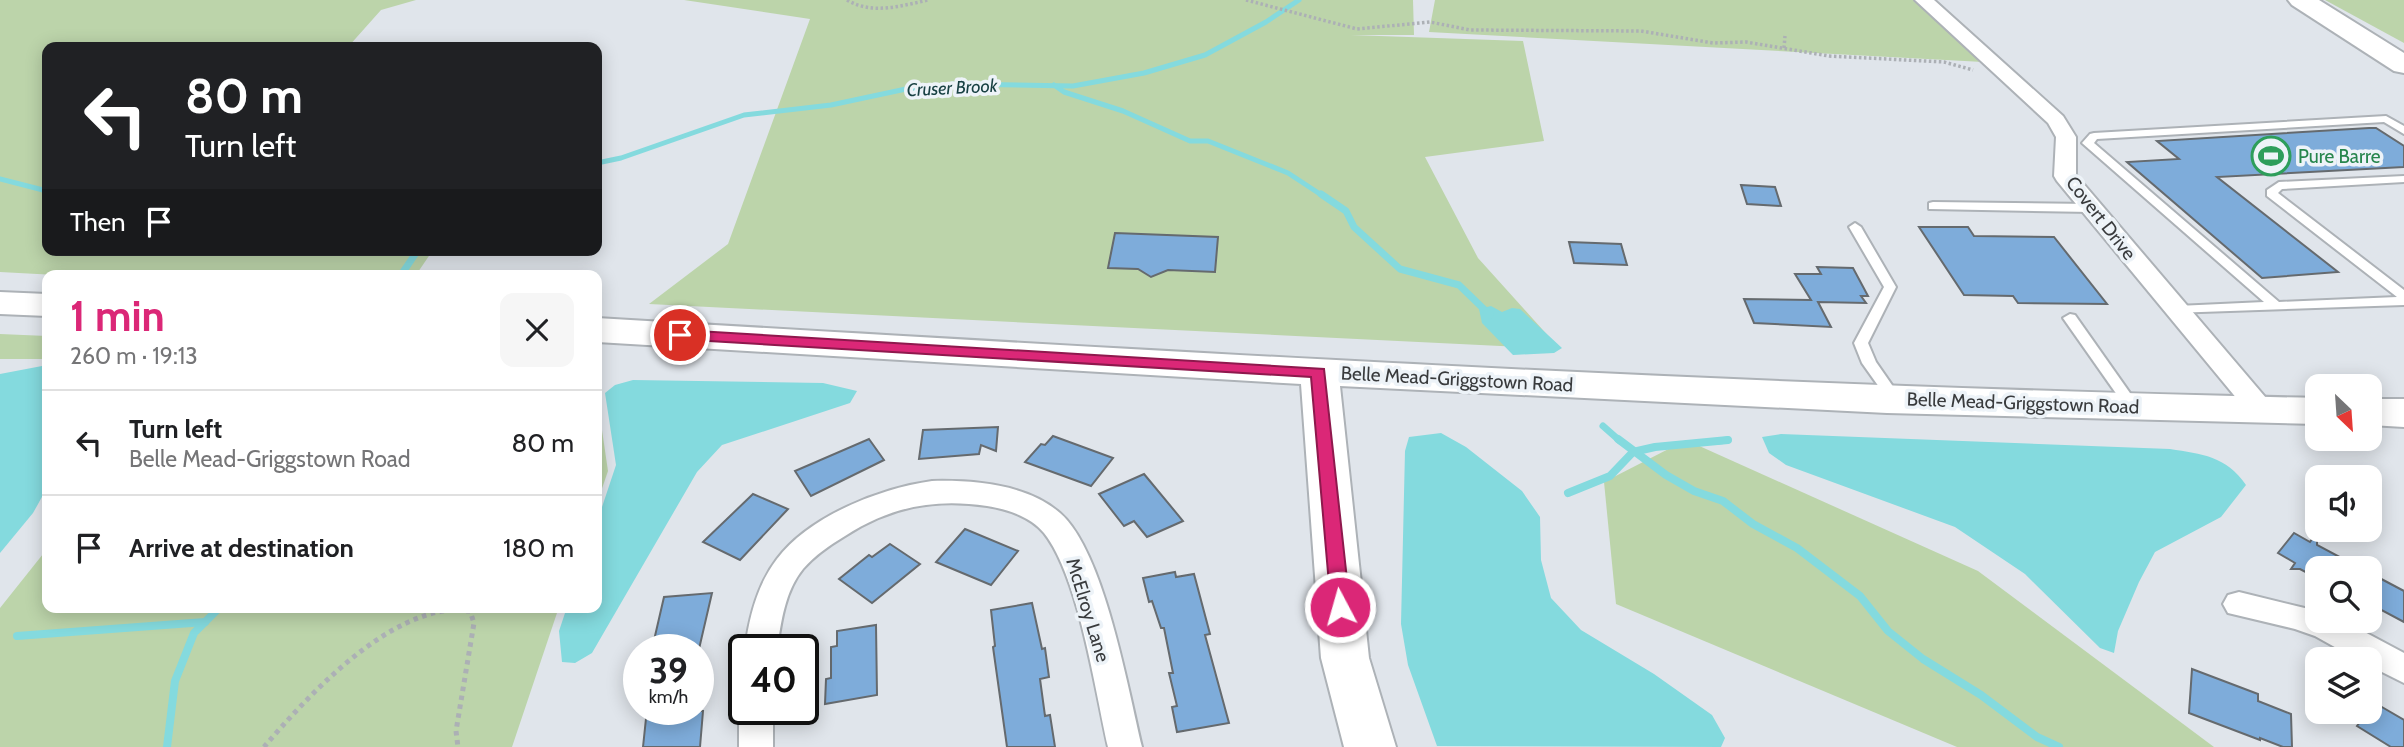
<!DOCTYPE html>
<html lang="en">
<head>
<meta charset="utf-8">
<style>
  body { margin:0; font-family:Cabin,sans-serif; background:#f6f6f6; color:#202124; height:100vh; display:flex; flex-direction:column; font-size:26px; white-space:nowrap }
  * { box-sizing:border-box; margin:0 }
  p { font-size:23px; color:#757577 }
  .icon { flex:none; width:38px; height:38px; fill:none; stroke:currentColor; stroke-width:2; stroke-linecap:round; stroke-linejoin:round }
  .map { position:relative; flex:1; overflow:hidden }
  .drawer { position:absolute; left:42px; top:270px; width:560px; height:343px; display:flex; flex-direction:column; background:#fff; border-radius:14px; box-shadow:0 4px 18px #0003 }
  .drawer>* { flex:none }
  .top-card { position:absolute; left:42px; top:42px; width:560px; height:214px; border-radius:14px; box-shadow:0 4px 18px #0003; background:#202124; color:#fff; overflow:hidden }
  .needle { width:46px; rotate:155deg }
  .fabs { position:absolute; left:2305px; top:374px; display:grid; gap:14px }
  .fabs a { display:grid; place-items:center; width:77px; height:77px; border-radius:14px; background:#fff; box-shadow:0 4px 18px #0003; font-size:35px }
  .speed { position:absolute; left:623px; top:634px; display:flex; gap:14px; font-size:35px; font-weight:700; text-align:center }
  .speed>* { display:grid; place-content:center; width:91px; height:91px; border-radius:50%; background:#fff; box-shadow:0 4px 18px #0003; line-height:1 }
  .speed small { font-size:18px; font-weight:400 }
  .speed .limit { border:4px solid #111; border-radius:10px; background:#fff; color:#111 }
  .pin { position:absolute; display:grid; place-items:center; width:60px; height:60px; color:#fff; margin:-30px; border:4px solid #fff; border-radius:50%; box-shadow:0 2px 7px #0007 }
  .me { position:absolute; width:77px; margin:-38px; rotate:354deg; stroke-linejoin:round; filter:drop-shadow(0 0 5px #0008) }
  .turn { display:flex; align-items:center; gap:24px; height:147px; padding:0 28px; font-size:32px }
  .turn .icon { width:91px; height:91px; stroke-width:2.5 }
  .turn b { display:block; font-size:49px; line-height:60px }
  .then { display:flex; align-items:center; height:66px; padding:0 28px; background:#0003; gap:14px; font-size:26px }
  .round { display:grid; place-items:center; flex:none; width:74px; height:74px; border-radius:14px; background:#f6f6f6 }
  .overview { display:flex; align-items:center; justify-content:space-between; height:119px; padding:0 28px }
  h1 { font-size:42px; font-weight:800; line-height:52px; color:#db2777 }
  ul { padding:0; list-style:none }
  li { display:flex; align-items:center; gap:21px; height:105px; padding:0 28px; border-top:2px solid #e0e0e0 }
  li div { flex:1 }
  li b { display:block; font-size:26px }
  li em { font-style:normal }
  .map>svg:first-child { display:block }
  .green { fill:#bcd4aa }
  .water { fill:#84dade }
  .lines { fill:none; stroke-linecap:round; stroke-linejoin:round }
  .stream-far2 { stroke:#84dade; stroke-width:5 }
  .stream-far1 { stroke:#84dade; stroke-width:7 }
  .stream { stroke:#84dade; stroke-width:8 }
  .building { fill:#7eacda; stroke:#656a6e; stroke-width:2 }
  .lane-casing { stroke:#adb2b7; stroke-width:4 }
  .street-casing { stroke:#adb2b7; stroke-width:4 }
  .secondary-casing { stroke:#adb2b7; stroke-width:4 }
  .highway-casing { stroke:#adb2b7; stroke-width:4 }
  .path-far1 { stroke:#acb0b5; stroke-width:3.5; stroke-dasharray:2.5 2.5; stroke-linecap:butt }
  .path { stroke:#acb0b5; stroke-width:5; stroke-dasharray:4.5 4.5; stroke-linecap:butt }
  .lane { fill:#fff; fill-rule:evenodd }
  .street { fill:#fff; fill-rule:evenodd }
  .secondary { fill:#fff; fill-rule:evenodd }
  .highway { fill:#fff; fill-rule:evenodd }
  .route { fill:#db2777; stroke:#8e194d; stroke-width:2 }
  .labels { text-anchor:middle; dominant-baseline:central; stroke-width:7; stroke-linejoin:round; paint-order:stroke }
  .far-water-label { font-size:18px; font-style:italic; fill:#184143; stroke:#edf3f8 }
  .leisure-label { font-size:19px; fill:#27864d; stroke:#edf3f8; text-anchor:start }
  .street-label { font-size:19px; fill:#393b3d; stroke:#edf3f8 }
</style>
</head>
<body>
<div class="map">
<svg width="2404" height="747" viewBox="0 0 2404 747">
  <rect width="100%" height="100%" fill="#e0e5eb"/>
  <!-- green -->
  <g class="green">
    <polygon points="0,0 416,0 381,10 348,47 47,47 47,250 433,250 416,275 56,275 0,272"/>
    <polygon points="684,0 1413,0 1414,35 1351,35 1523,41 1544,141 1425,157 1478,258 1560,349 649,304 728,244 810,19"/>
    <polygon points="1435,0 1915,0 1983,62 1429,32"/>
    <polygon points="2325,0 2404,0 2404,43"/>
    <polygon points="0,334 47,336 47,359 0,359"/>
    <polygon points="597,396 608,471 597,503"/>
    <polygon points="1686,440 1978,571 2214,747 1957,747 1616,604 1604,482"/>
    <polygon points="47,549 47,607 559,607 512,747 0,747 0,608"/>
  </g>
  <!-- water -->
  <g class="water">
    <polygon points="1491,306 1502,312 1512,308 1520,309 1562,348 1554,353 1513,355 1482,323 1479,309"/>
    <polygon points="42,366 47,368 47,488 33,513 0,553 0,374"/>
    <polygon points="633,380 823,383 857,391 850,403 722,445 697,472 592,653 575,663 562,662 559,631 567,607 597,607 597,522 616,465 605,393 615,385"/>
    <polygon points="1441,433 1466,447 1522,491 1540,517 1541,560 1551,598 1581,630 1654,674 1712,715 1725,738 1721,747 1437,746 1408,665 1401,624 1405,451 1409,437"/>
    <path d="M1781,434L2170,449C2202,454 2226,456 2246,485L2221,517L2155,552L2139,582L2118,631L2114,653L2100,648L2025,574L1955,527L1786,465L1769,453L1762,437Z"/>
  </g>
  <g class="lines">
    <!-- stream-far2 -->
    <g class="stream-far2">
      <polyline points="1054,85 1064,92 1123,111 1190,141 1208,141 1288,173 1323,196"/>
      <polyline points="597,163 621,158 744,115 831,105 906,89 955,84 1073,86 1144,73 1205,55 1266,22 1299,0"/>
      <polyline points="0,179 47,191"/>
    </g>
    <!-- stream-far1 -->
    <g class="stream-far1">
      <polyline points="1321,194 1346,211 1354,227 1400,269 1459,285 1490,315"/>
      <polyline points="401,275 418,250"/>
      <polyline points="1603,426 1620,441"/>
      <polyline points="1719,441 1728,440"/>
    </g>
    <!-- stream -->
    <g class="stream">
      <polyline points="1618,439 1666,475 1694,491 1723,501 1753,524 1797,548 1860,596 1888,631 1923,659 1981,695 2037,737 2059,747"/>
      <polyline points="1568,493 1610,476 1633,452 1655,447 1728,440"/>
      <polyline points="17,636 205,622"/>
      <polyline points="167,747 175,681 194,633 220,607"/>
    </g>
  </g>
  <!-- building -->
  <g class="building">
    <polygon points="2369,128 2376,128 2404,146 2404,167 2217,177 2338,272 2262,278 2127,162 2179,159 2157,141"/>
    <polygon points="1741,185 1775,187 1781,206 1747,204"/>
    <polygon points="1919,227 1968,227 1974,236 2054,237 2107,304 2018,303 2013,296 1964,295"/>
    <polygon points="1115,233 1218,237 1215,272 1168,270 1151,277 1138,269 1108,268"/>
    <polygon points="1569,242 1621,244 1627,265 1574,263"/>
    <polygon points="1817,267 1853,268 1868,296 1861,296 1866,303 1818,302 1831,327 1754,323 1744,299 1811,300 1795,274 1821,274"/>
    <polygon points="998,427 996,451 981,445 979,454 919,459 923,430"/>
    <polygon points="1053,436 1113,458 1091,486 1025,462 1041,444 1045,445"/>
    <polygon points="869,439 884,460 811,496 795,471"/>
    <polygon points="1144,474 1183,521 1147,537 1134,521 1124,526 1099,494"/>
    <polygon points="753,494 788,509 740,560 703,542"/>
    <polygon points="965,529 1018,551 991,585 936,562"/>
    <polygon points="2317,532 2317,545 2362,569 2317,569 2317,578 2300,569 2291,569 2295,563 2278,553 2294,533 2310,542"/>
    <polygon points="890,544 920,564 872,603 839,579 869,555 872,557"/>
    <polygon points="1175,572 1176,577 1194,574 1210,634 1205,635 1229,723 1177,732 1172,707 1177,706 1169,673 1173,673 1164,628 1161,628 1152,601 1149,602 1143,578"/>
    <polygon points="2370,573 2404,591 2404,622 2370,604"/>
    <polygon points="712,593 699,649 652,649 664,597"/>
    <polygon points="1032,603 1042,649 1045,648 1049,677 1040,679 1045,716 1050,715 1055,747 1007,747 993,647 995,646 991,610"/>
    <polygon points="876,625 877,695 825,704 826,679 831,678 831,647 837,646 837,631"/>
    <polygon points="2192,669 2258,694 2258,701 2291,714 2292,747 2283,747 2260,738 2260,740 2189,713"/>
    <polygon points="2375,703 2404,720 2404,747 2391,747 2357,726"/>
    <polygon points="647,709 703,711 700,747 643,747"/>
  </g>
  <g class="lines">
    <defs>
      <g id="lane">
        <polygon points="2386,116 2404,126 2404,134 2384,122 2097,139 2094,143 2279,302 2397,297 2267,196 2267,190 2279,182 2404,176 2404,182 2282,189 2278,193 2404,290 2404,305 2172,313 2170,310 2177,306 2264,302 2082,143 2090,134 2094,133"/>
        <polygon points="1933,202 2091,204 2097,208 2091,212 1929,209 1929,203"/>
        <polygon points="1855,223 1861,227 1896,287 1868,343 1876,362 1901,398 1894,403 1889,401 1862,363 1854,343 1884,287 1849,227"/>
        <polygon points="2070,314 2075,315 2137,403 2139,406 2137,409 2127,409 2063,318"/>
      </g>
      <g id="street">
        <polygon points="1915,0 1934,0 2063,116 2076,137 2076,175 2272,405 2276,411 2272,417 2262,420 2252,417 2057,181 2054,176 2056,137 2048,123"/>
        <path d="M932,481C973,480 1027,484 1060,513C1104,551 1128,689 1142,747H1108C1095,690 1079,577 1044,533C1031,517 1007,509 987,506C934,498 890,507 845,536C830,545 815,555 803,569C785,591 781,622 777,649H745C749,618 757,585 777,559C809,516 881,488 932,481Z"/>
        <polygon points="2239,592 2317,611 2317,621 2344,621 2404,653 2404,683 2370,666 2370,660 2358,660 2315,636 2295,629 2228,613 2223,604 2228,595"/>
        <polygon points="744,699 744,709 773,709 773,747 739,747 739,709"/>
      </g>
      <g id="secondary">
        <polygon points="0,292 47,294 47,316 0,314"/>
        <path d="M597,318C1170,352 1743,386 2317,398V424L1887,413L1340,386L1369,658L1396,747H1344L1321,658L1301,384L597,342Z"/>
        <polygon points="2370,399 2404,399 2404,427 2370,425"/>
      </g>
      <polygon id="highway" points="2288,0 2319,0 2404,53 2404,73 2394,71 2292,5"/>
    </defs>
    <!-- lane casing -->
    <use href="#lane" class="lane-casing"/>
    <!-- street casing -->
    <use href="#street" class="street-casing"/>
    <!-- secondary casing -->
    <use href="#secondary" class="secondary-casing"/>
    <!-- highway casing -->
    <use href="#highway" class="highway-casing"/>
    <!-- path-far1 -->
    <g class="path-far1">
      <path d="M847,0C872,15 901,6 928,0"/>
      <polyline points="1246,0 1357,29 1430,22 1470,30 1641,31 1713,43 1746,42 1829,56 1944,62 1973,70"/>
      <polyline points="1784,48 1785,36"/>
    </g>
    <!-- path -->
    <path class="path" d="M264,747C307,697 375,623 443,611C451,609 461,611 470,611L474,623L456,731L458,747"/>
    <!-- lane -->
    <use href="#lane" class="lane"/>
    <!-- street -->
    <use href="#street" class="street"/>
    <!-- secondary -->
    <use href="#secondary" class="secondary"/>
    <!-- highway -->
    <use href="#highway" class="highway"/>
  </g>
  <!-- route -->
  <polygon class="route" points="680,330 1324,369 1350,607 1347,612 1340,614 1333,612 1331,607 1311,377 675,339 672,335"/>
  <!-- icons -->
  <defs>
    <symbol id="stadium-ring" viewBox="-11 -11 22 22"><circle r="9.5" fill="#edf3f8" stroke="#2e9e5b" stroke-width="1.5"/><path d="M0-5a6.5 5 0 1 0 0 10a6.5 5 0 1 0 0-10ZM-3.5-1.8h7v3.6h-7Z" fill="#2e9e5b"/></symbol>
  </defs>
  <g fill-rule="evenodd">
    <use href="#stadium-ring" x="2249" y="134" width="44" height="44"/>
  </g>
  <g class="labels">
    <!-- far-water labels -->
    <g class="far-water-label">
      <text transform="translate(952 88) rotate(-3)">Cruser Brook</text>
    </g>
    <!-- leisure labels -->
    <g class="leisure-label">
      <text x="2298" y="156">Pure Barre</text>
    </g>
    <!-- street labels -->
    <g class="street-label">
      <text transform="translate(2101 218) rotate(52)">Covert Drive</text>
      <text transform="translate(1457 379) rotate(3)">Belle Mead-Griggstown Road</text>
      <text transform="translate(2023 403) rotate(2)">Belle Mead-Griggstown Road</text>
      <text transform="translate(1088 610) rotate(73)">McElroy Lane</text>
    </g>
  </g>
</svg>
<div class="fabs">
<a><svg class="needle" viewBox="-14 -14 28 28"><path d="M0-13l5 13h-10z" fill="#e53935"/><path d="M0 13l5-13h-10z" fill="#757577"/></svg></a>
<a><svg class="icon" aria-label="sound" viewBox="0 0 24 24"><path d="M4 9h4l5-4v14l-5-4H4zM17 9q2 3 0 6"/></svg></a>
<a><svg class="icon" aria-label="search" viewBox="0 0 24 24"><circle cx="10" cy="10" r="6"/><path d="M15 15l6 6"/></svg></a>
<a><svg class="icon" aria-label="layers" viewBox="0 0 24 24"><path d="M12 4l9 5-9 5-9-5zM3 14l9 5 9-5"/></svg></a>
</div>
<div class="speed"><div>39<small>km/h</small></div><div class="limit">40</div></div>
<div class="pin" style="left:680px;top:335px;background:#d93025"><svg class="icon" aria-label="arrive" viewBox="0 0 24 24"><path d="M6 21V4h12l-3 4 3 4H6"/></svg></div>
<svg class="me" style="left:1340px;top:607px" viewBox="-20 -20 40 40"><circle r="17" fill="#db2777" stroke="#fff" stroke-width="3"/><path d="M0-11L8 9 0 5-8 9z" fill="#fff"/></svg>
<div class="top-card">
<div class="turn"><svg class="icon" aria-label="left" viewBox="0 0 24 24"><path d="M17 20v-9H6M10 6l-5 5 5 5"/></svg><div><b>80 m</b>Turn left</div></div>
<div class="then">Then<svg class="icon" aria-label="arrive" viewBox="0 0 24 24"><path d="M6 21V4h12l-3 4 3 4H6"/></svg></div>
</div>
<section class="drawer">
<div class="overview"><div><h1>1 min</h1><p>260 m · 19:13</p></div><a class="round"><svg class="icon" aria-label="close" viewBox="0 0 24 24"><path d="M6 6l12 12M18 6L6 18"/></svg></a></div>
<ul>
<li><svg class="icon" aria-label="left" viewBox="0 0 24 24"><path d="M17 20v-9H6M10 6l-5 5 5 5"/></svg><div><b>Turn left</b><p>Belle Mead-Griggstown Road</p></div><em>80 m</em></li>
<li><svg class="icon" aria-label="arrive" viewBox="0 0 24 24"><path d="M6 21V4h12l-3 4 3 4H6"/></svg><div><b>Arrive at destination</b></div><em>180 m</em></li>
</ul>
</section>
</div>
</body>
</html>
